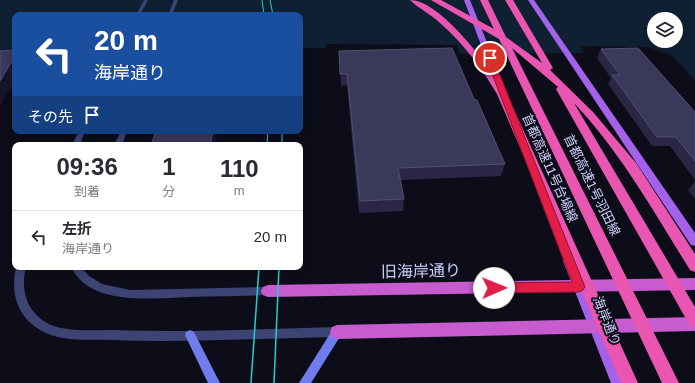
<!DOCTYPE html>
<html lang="ja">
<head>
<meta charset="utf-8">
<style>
  body { margin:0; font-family:Helvetica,"Noto Sans JP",sans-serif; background:#f7f7f7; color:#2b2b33; height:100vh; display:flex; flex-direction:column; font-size:15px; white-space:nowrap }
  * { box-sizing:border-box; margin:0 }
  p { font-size:13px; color:#7c7c81 }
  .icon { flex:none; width:22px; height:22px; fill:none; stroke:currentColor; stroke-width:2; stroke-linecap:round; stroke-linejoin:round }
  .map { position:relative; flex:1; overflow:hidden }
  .panel { position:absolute; left:12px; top:142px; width:291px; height:128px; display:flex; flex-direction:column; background:#fff; border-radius:8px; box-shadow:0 2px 10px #0003 }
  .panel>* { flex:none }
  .guide { position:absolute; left:12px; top:12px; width:291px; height:122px; border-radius:8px; box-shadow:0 2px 10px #0003; background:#1a4fa0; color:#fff; overflow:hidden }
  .buttons { position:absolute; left:647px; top:12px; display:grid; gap:8px }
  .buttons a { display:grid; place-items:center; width:36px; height:36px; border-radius:50%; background:#fff; box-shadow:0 2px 10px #0003; font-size:20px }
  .pin { position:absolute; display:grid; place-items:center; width:34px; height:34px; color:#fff; margin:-17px; border:2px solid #fff; border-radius:50%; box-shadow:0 1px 4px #0007 }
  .me { position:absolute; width:44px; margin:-22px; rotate:89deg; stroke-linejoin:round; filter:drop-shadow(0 0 3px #0008) }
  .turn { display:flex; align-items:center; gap:14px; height:84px; padding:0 16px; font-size:18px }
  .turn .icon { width:52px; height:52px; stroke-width:2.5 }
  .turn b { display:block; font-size:28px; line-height:34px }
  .then { display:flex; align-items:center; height:38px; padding:0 16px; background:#0003; gap:8px; font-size:15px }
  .eta { display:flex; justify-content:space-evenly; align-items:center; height:68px; text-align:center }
  .eta b { font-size:24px; font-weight:600; line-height:28px }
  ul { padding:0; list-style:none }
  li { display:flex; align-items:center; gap:12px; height:52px; padding:0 16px; border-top:1px solid #e1e1e2 }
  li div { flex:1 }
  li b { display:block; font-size:15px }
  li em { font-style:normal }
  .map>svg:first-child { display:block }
  .water { fill:#0e2032; fill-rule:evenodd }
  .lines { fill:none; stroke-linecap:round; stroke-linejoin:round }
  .tertiary { fill:#3d4373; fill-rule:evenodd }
  .secondary { fill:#6f7dec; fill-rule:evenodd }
  .primary { fill:#a461ea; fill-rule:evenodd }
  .trunk { fill:#c65cce; fill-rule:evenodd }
  .motorway { fill:#e956b1; fill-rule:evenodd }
  .tram-far1 { stroke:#1cd4cd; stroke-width:1 }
  .tram { stroke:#1cd4cd; stroke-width:1.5 }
  .wall { fill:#292745 }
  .shaded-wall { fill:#17152c }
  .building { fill:#3b3959; stroke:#525072 }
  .route { fill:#e11d48; stroke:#92132f }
  .labels { text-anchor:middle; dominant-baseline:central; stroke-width:4; stroke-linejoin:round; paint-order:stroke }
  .street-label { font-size:13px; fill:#cccdf8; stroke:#0d0d19 }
  .near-street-label { font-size:16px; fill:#cccdf8; stroke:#0d0d19 }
</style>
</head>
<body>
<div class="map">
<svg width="695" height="383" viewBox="0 0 695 383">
  <rect width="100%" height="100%" fill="#0d0d19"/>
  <!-- water -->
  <path class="water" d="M0,0H695V80L671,55L647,47L580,46L585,53L460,54L456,45L326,44V48H300V15H15V51H0ZM654,19H676V41H654Z"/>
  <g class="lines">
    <!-- tertiary -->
    <g class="tertiary">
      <polygon points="144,0 148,0 140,15 136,15"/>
      <polygon points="174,0 178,0 172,15 168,15"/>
      <polygon points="79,131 85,131 80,145 72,145"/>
      <polygon points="121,131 127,131 122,145 114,145"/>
      <path d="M16,267H26C20,291 27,314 51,325C68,332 94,330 112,330C187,333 262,329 337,327L341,329L342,332L341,335L337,337C262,338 187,343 112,340C91,339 66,342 46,333C18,320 10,295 16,267Z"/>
      <path d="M71,267H81L89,276L102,284L130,290L268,287L271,288L273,291L271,294L268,295C242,296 215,296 189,297C152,298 91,307 71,267Z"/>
    </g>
    <!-- secondary -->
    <g class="secondary">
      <polygon points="337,327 341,329 342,332 341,335 311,383 299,383 333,329"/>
      <polygon points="190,330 194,332 220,383 208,383 185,335 186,332"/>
    </g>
    <!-- primary -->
    <g class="primary">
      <polygon points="464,0 470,0 508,95 507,97 501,97 500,95"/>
      <polygon points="528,0 534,0 695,233 695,246 691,245"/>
      <polygon points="569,256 573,258 575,261 625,383 611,383 563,261 565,258"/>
    </g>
    <!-- trunk -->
    <g class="trunk">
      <polygon points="695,278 695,290 268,297 263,295 261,291 263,287 268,285"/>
      <polygon points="695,317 695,331 337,339 332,337 330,332 332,327 337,325"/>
    </g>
    <!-- motorway -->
    <g class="motorway">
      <path d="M410,0C441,0 491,69 507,94L638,383H621L497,94C481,67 463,43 440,23C431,14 419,9 410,0Z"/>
      <path d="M431,0H441L494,29L480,0H488L506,37L542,63L505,0H513L553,68L550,70L593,112L636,163L695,254V272L690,270C654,212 621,153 574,103L695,307V328L690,326L556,89L558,87L512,48L679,383H662L499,39Z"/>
    </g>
    <!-- tram-far1 -->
    <g class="tram-far1">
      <polyline points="262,0 264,15"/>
      <polyline points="270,0 273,15"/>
      <polyline points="282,131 282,145"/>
      <polyline points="267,145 268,131"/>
    </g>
    <!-- tram -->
    <g class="tram">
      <polyline points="251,383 259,267"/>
      <polyline points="274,383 279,267"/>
    </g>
  </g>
  <!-- wall -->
  <g class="wall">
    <polygon points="601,49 695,112 695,180 670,146 652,146 608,84 611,78 597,58"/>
    <polygon points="339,51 474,99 505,164 501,176 401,180 404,199 403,211 359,213 347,85 341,86"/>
    <polygon points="695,181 695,199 688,190"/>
  </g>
  <!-- shaded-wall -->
  <g class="shaded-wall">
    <polygon points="15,56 15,80 0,106 0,81"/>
    <polygon points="213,131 216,131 217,136 216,145 210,145"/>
  </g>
  <!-- building -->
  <g class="building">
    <polygon points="452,48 474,99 477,100 505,164 398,168 404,199 360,201 347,74 340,74 339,51"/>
    <polygon points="638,48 695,112 695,161 676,137 657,137 612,75 620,75 601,49"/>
    <polygon points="15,50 15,56 0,81 0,51"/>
    <polygon points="156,131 213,131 210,145 151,145"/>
  </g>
  <!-- route -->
  <polygon class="route" points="487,57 493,58 585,287 583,290 579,292 494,293 490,291 489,288 490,285 494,283 572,282 486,58"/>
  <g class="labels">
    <!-- street labels -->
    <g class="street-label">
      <text transform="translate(550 168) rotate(66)">首都高速11号台場線</text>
      <text transform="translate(592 185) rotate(64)">首都高速1号羽田線</text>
      <text transform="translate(607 321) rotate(68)">海岸通り</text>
    </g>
    <!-- near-street labels -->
    <g class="near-street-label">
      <text transform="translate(421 271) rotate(-1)">旧海岸通り</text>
    </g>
  </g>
</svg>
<div class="buttons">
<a><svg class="icon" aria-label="layers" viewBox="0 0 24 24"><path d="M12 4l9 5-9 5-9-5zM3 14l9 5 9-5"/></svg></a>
</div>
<div class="pin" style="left:490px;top:58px;background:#d93025"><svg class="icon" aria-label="arrive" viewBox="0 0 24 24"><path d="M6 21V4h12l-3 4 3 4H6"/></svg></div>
<svg class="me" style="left:494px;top:288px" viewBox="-20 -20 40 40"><circle r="19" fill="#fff"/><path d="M0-13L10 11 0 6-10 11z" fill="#e11d48"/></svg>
<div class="guide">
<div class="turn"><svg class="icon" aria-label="left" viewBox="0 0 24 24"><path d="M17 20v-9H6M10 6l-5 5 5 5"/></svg><div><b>20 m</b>海岸通り</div></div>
<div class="then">その先<svg class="icon" aria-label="arrive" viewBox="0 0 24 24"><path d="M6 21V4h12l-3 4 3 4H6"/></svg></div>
</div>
<section class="panel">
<div class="eta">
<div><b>09:36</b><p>到着</p></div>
<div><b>1</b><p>分</p></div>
<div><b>110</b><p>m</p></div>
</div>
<ul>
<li><svg class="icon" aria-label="left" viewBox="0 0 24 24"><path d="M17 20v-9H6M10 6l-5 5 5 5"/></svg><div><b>左折</b><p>海岸通り</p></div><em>20 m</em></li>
</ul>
</section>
</div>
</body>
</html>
